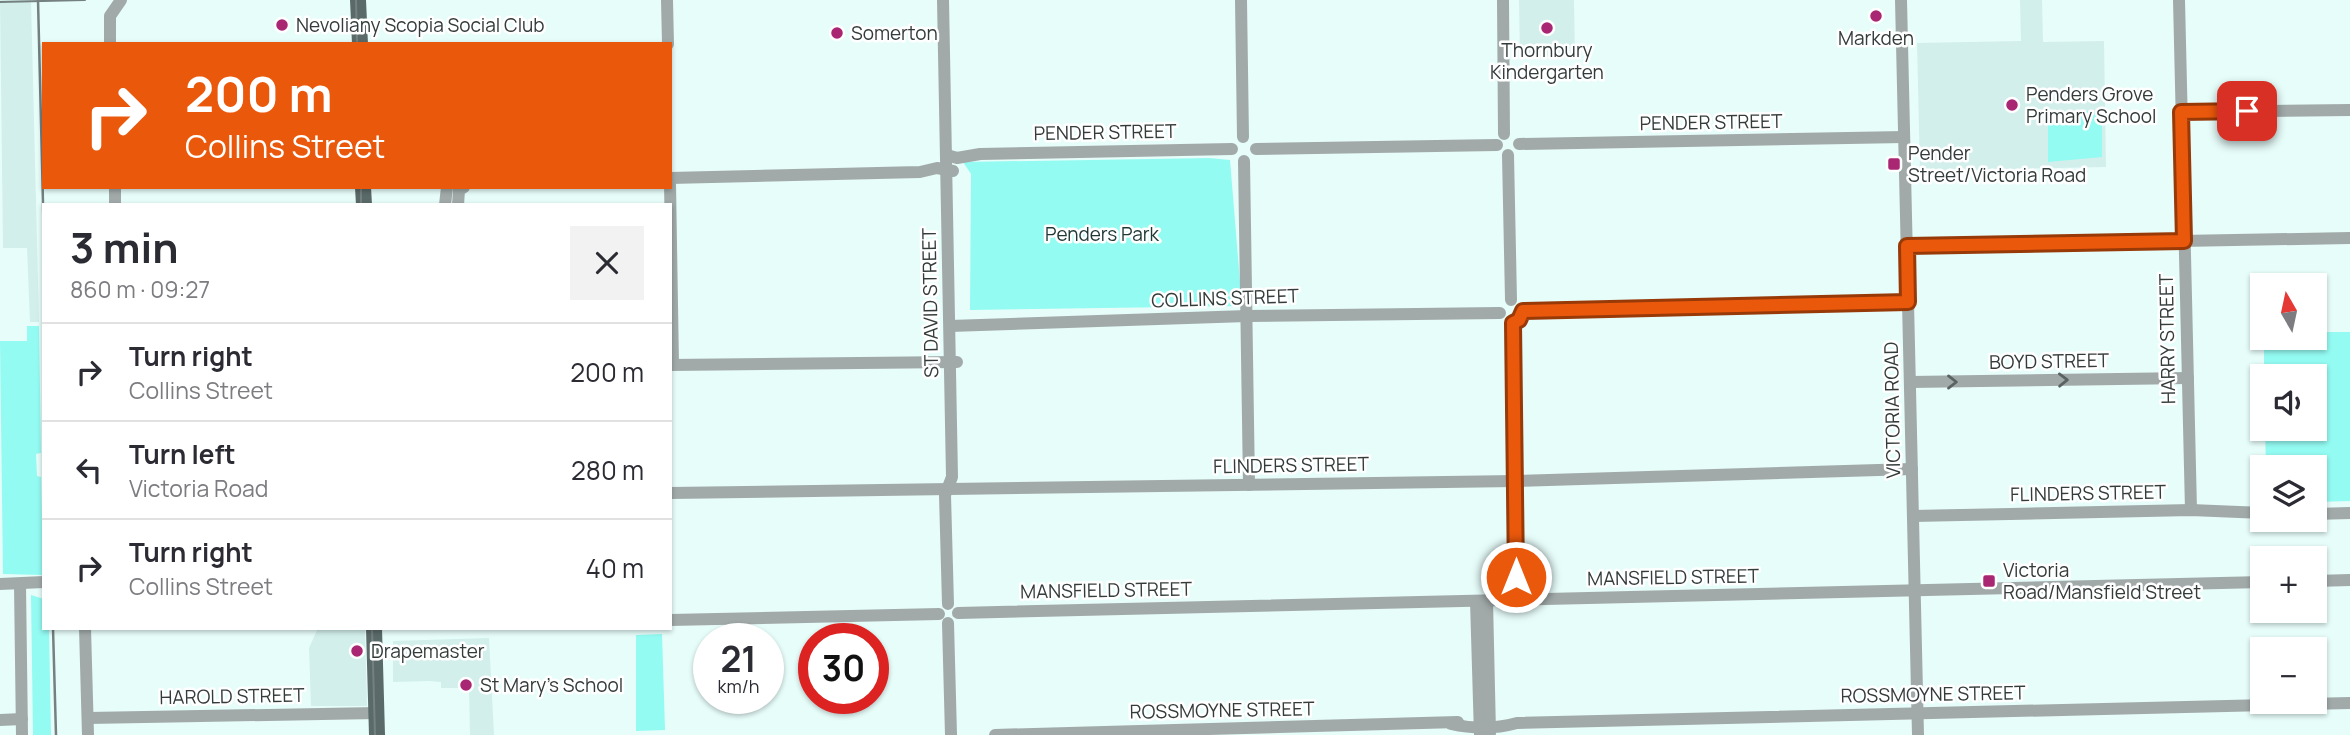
<!DOCTYPE html>
<html lang="en">
<head>
<meta charset="utf-8">
<style>
  body { margin:0; font-family:Manrope,sans-serif; background:#f2f2f3; color:#2b2b33; height:100vh; display:flex; flex-direction:column; font-size:26px; white-space:nowrap }
  * { box-sizing:border-box; margin:0 }
  p { font-size:23px; color:#7c7c81 }
  .icon { flex:none; width:38px; height:38px; fill:none; stroke:currentColor; stroke-width:2; stroke-linecap:round; stroke-linejoin:round }
  .map { position:relative; flex:1; overflow:hidden }
  .side { position:absolute; left:42px; top:203px; width:630px; height:427px; display:flex; flex-direction:column; background:#fff; border-radius:0px; box-shadow:0 2px 5px #0004 }
  .side>* { flex:none }
  .hud { position:absolute; left:42px; top:42px; width:630px; height:147px; border-radius:0px; box-shadow:0 2px 5px #0004; background:#ea580c; color:#fff; overflow:hidden }
  .needle { width:46px; rotate:351deg }
  .tools { position:absolute; left:2250px; top:273px; display:grid; gap:14px }
  .tools a { display:grid; place-items:center; width:77px; height:77px; border-radius:0px; background:#fff; box-shadow:0 2px 5px #0004; font-size:35px }
  .speed { position:absolute; left:693px; top:623px; display:flex; gap:14px; font-size:35px; font-weight:700; text-align:center }
  .speed>* { display:grid; place-content:center; width:91px; height:91px; border-radius:50%; background:#fff; box-shadow:0 2px 5px #0004; line-height:1 }
  .speed small { font-size:18px; font-weight:400 }
  .speed .limit { border:10px solid #d22; background:#fff; color:#111 }
  .pin { position:absolute; display:grid; place-items:center; width:60px; height:60px; color:#fff; margin:-30px; border-radius:14px; box-shadow:0 4px 10px #0006 }
  .me { position:absolute; width:77px; margin:-38px; rotate:0deg; stroke-linejoin:round; filter:drop-shadow(0 0 5px #0008) }
  .turn { display:flex; align-items:center; gap:24px; height:147px; padding:0 28px; font-size:32px }
  .turn .icon { width:91px; height:91px; stroke-width:2.5 }
  .turn b { display:block; font-size:49px; line-height:60px }
  .round { display:grid; place-items:center; flex:none; width:74px; height:74px; border-radius:0px; background:#f2f2f3 }
  .headline { display:flex; align-items:center; justify-content:space-between; height:119px; padding:0 28px }
  h1 { font-size:42px; font-weight:700; line-height:52px }
  ul { padding:0; list-style:none }
  li { display:flex; align-items:center; gap:21px; height:98px; padding:0 28px; border-top:2px solid #e1e1e2 }
  li div { flex:1 }
  li b { display:block; font-size:26px }
  li em { font-style:normal }
  .map>svg:first-child { display:block }
  .built { fill:#d2efec }
  .green { fill:#93fbf2 }
  .lines { fill:none; stroke-linecap:round; stroke-linejoin:round }
  .minor { stroke:#a1aaa9; stroke-width:12 }
  .major { stroke:#5a6a68; stroke-width:16 }
  .tram { stroke:#748180; stroke-width:2 }
  .rail { stroke:#748180; stroke-width:2.5 }
  .oneway { stroke:#5a6262 }
  .route-casing { stroke:#983908; stroke-width:18 }
  .route { stroke:#ea580c; stroke-width:12 }
  .poi-dot { fill:#a82672; stroke:#fff; stroke-width:2.5 }
  .labels { text-anchor:middle; dominant-baseline:central; stroke-width:5; stroke-linejoin:round; paint-order:stroke }
  .poi-label { font-size:19px; fill:#343c3b; stroke:#fff; text-anchor:start }
  .street-label { font-size:19px; fill:#343c3b; stroke:#fff }
  .park-label { font-size:19px; fill:#1f3836; stroke:#fff }
</style>
</head>
<body>
<div class="map">
<svg width="2350" height="735" viewBox="0 0 2350 735">
  <rect width="100%" height="100%" fill="#e7fdfa"/>
  <!-- built -->
  <g class="built">
    <polygon points="0,0 31,0 39,322 30,322 27,248 3,248"/>
    <polygon points="1519,0 1574,0 1575,56 1520,57"/>
    <polygon points="2020,0 2042,0 2043,42 2104,41 2106,167 1920,171 1917,43 2021,41"/>
    <polygon points="318,628 365,628 367,706 311,706 309,648"/>
    <polygon points="489,638 494,735 470,735 469,688 441,688 441,682 429,681 393,682 393,641"/>
  </g>
  <!-- green -->
  <g class="green">
    <polygon points="2048,111 2102,111 2102,157 2048,162"/>
    <polygon points="1209,158 1230,160 1242,306 970,310 971,174 963,162"/>
    <polygon points="27,326 39,326 41,453 36,454 37,476 41,477 43,575 3,574 0,341 27,341"/>
    <polygon points="2315,332 2350,332 2350,501 2315,502 2315,467 2266,467 2265,429 2315,429 2315,376 2264,376 2264,338 2315,338"/>
    <polygon points="31,595 44,599 44,628 49,628 51,735 33,735"/>
    <polygon points="662,634 665,730 636,731 636,635"/>
  </g>
  <g class="lines">
    <!-- minor -->
    <g class="minor">
      <polyline points="667,0 668,44"/>
      <polyline points="943,0 952,477 945,495 948,604"/>
      <polyline points="1241,0 1243,137"/>
      <polyline points="1503,0 1504,134"/>
      <polyline points="1901,0 1918,735"/>
      <polyline points="2179,0 2191,510"/>
      <polyline points="110,44 110,16 121,0"/>
      <polyline points="2181,112 2350,110"/>
      <polyline points="1519,144 1904,137"/>
      <polyline points="1256,149 1497,145"/>
      <polyline points="947,155 957,158 980,154 1232,149"/>
      <polyline points="1508,155 1511,300"/>
      <polyline points="1244,161 1249,485"/>
      <polyline points="670,178 920,172 937,168 953,171"/>
      <polyline points="670,183 673,364"/>
      <polyline points="115,187 115,205"/>
      <polyline points="445,205 447,187"/>
      <polyline points="458,205 459,190 464,187"/>
      <polyline points="1907,246 2350,238"/>
      <polyline points="1523,311 1908,302"/>
      <polyline points="1513,323 1516,577 1520,600"/>
      <polyline points="950,326 1247,316 1500,313"/>
      <polyline points="670,365 957,362"/>
      <polyline points="1910,382 2188,378"/>
      <polyline points="670,493 1515,481 1912,469"/>
      <polyline points="2315,514 2350,513"/>
      <polyline points="1913,516 2191,510 2263,513"/>
      <polyline points="2315,581 2350,580"/>
      <polyline points="0,584 44,582"/>
      <polyline points="20,585 22,735"/>
      <polyline points="1487,600 1490,733"/>
      <polyline points="1476,601 1480,735"/>
      <polyline points="958,613 2263,582"/>
      <polyline points="670,620 939,614"/>
      <polyline points="948,623 951,735"/>
      <polyline points="85,628 88,735"/>
      <polyline points="88,718 377,713"/>
      <polyline points="0,720 22,719"/>
      <path d="M1451,724C1473,729 1495,729 1517,723L2350,703"/>
      <polyline points="995,735 1458,722"/>
    </g>
    <!-- major -->
    <g class="major">
      <polyline points="358,0 360,44"/>
      <polyline points="363,187 364,205"/>
      <polyline points="374,628 377,735"/>
    </g>
    <!-- tram -->
    <g class="tram">
      <polyline points="356,0 357,44"/>
      <polyline points="0,2 85,0"/>
      <polyline points="361,187 361,205"/>
      <polyline points="372,628 375,735"/>
    </g>
    <!-- rail -->
    <g class="rail">
      <polyline points="38,0 44,244"/>
      <polyline points="53,628 56,735"/>
    </g>
  </g>
  <!-- one-way arrows -->
  <defs><path id="oneway-chevron" d="M-2-3.5L2.5 0L-2 3.5" fill="none" stroke-width="1.6" stroke-linecap="round" stroke-linejoin="round" transform="scale(1.75)"/></defs>
  <g class="oneway">
    <use href="#oneway-chevron" transform="translate(2063 380) rotate(-1)"/>
    <use href="#oneway-chevron" transform="translate(1952 382)"/>
  </g>
  <g class="lines">
    <defs>
      <polyline id="route" points="1516,577 1513,323 1519,320 1523,311 1908,302 1907,246 2184,241 2181,112 2247,111"/>
    </defs>
    <!-- route casing -->
    <use href="#route" class="route-casing"/>
    <!-- route -->
    <use href="#route" class="route"/>
  </g>
  <!-- markers -->
  <g class="poi-dot">
    <circle cx="1876" cy="16" r="7"/>
    <circle cx="282" cy="25" r="7"/>
    <circle cx="1547" cy="28" r="7"/>
    <circle cx="837" cy="33" r="7"/>
    <circle cx="2012" cy="105" r="7"/>
    <rect x="1887" y="157" width="14" height="14" rx="3.5"/>
    <rect x="1982" y="574" width="14" height="14" rx="3.5"/>
    <circle cx="357" cy="651" r="7"/>
    <circle cx="466" cy="685" r="7"/>
  </g>
  <g class="labels">
    <!-- poi labels -->
    <g class="poi-label">
      <text x="296" y="25">Nevoliany Scopia Social Club</text>
      <text x="851" y="33">Somerton</text>
      <text x="1876" y="38" text-anchor="middle">Markden</text>
      <text x="1547" y="50" text-anchor="middle">Thornbury<tspan x="1547" dy="22">Kindergarten</tspan></text>
      <text x="2026" y="94">Penders Grove<tspan x="2026" dy="22">Primary School</tspan></text>
      <text x="1908" y="153">Pender<tspan x="1908" dy="22">Street/Victoria Road</tspan></text>
      <text x="2003" y="570">Victoria<tspan x="2003" dy="22">Road/Mansfield Street</tspan></text>
      <text x="371" y="651">Drapemaster</text>
      <text x="480" y="685">St Mary’s School</text>
    </g>
    <!-- street labels -->
    <g class="street-label">
      <text transform="translate(1711 122) rotate(-1)">PENDER STREET</text>
      <text transform="translate(1105 132) rotate(-1)">PENDER STREET</text>
      <text transform="translate(1225 298) rotate(-2)">COLLINS STREET</text>
      <text transform="translate(930 303) rotate(-91)">ST DAVID STREET</text>
      <text transform="translate(2167 339) rotate(-91)">HARRY STREET</text>
      <text transform="translate(2049 361) rotate(-1)">BOYD STREET</text>
      <text transform="translate(1892 410) rotate(-91)">VICTORIA ROAD</text>
      <text transform="translate(1291 465) rotate(-1)">FLINDERS STREET</text>
      <text transform="translate(2088 493) rotate(-1)">FLINDERS STREET</text>
      <text transform="translate(1673 577) rotate(-1)">MANSFIELD STREET</text>
      <text transform="translate(1106 590) rotate(-1)">MANSFIELD STREET</text>
      <text transform="translate(1933 694) rotate(-1)">ROSSMOYNE STREET</text>
      <text transform="translate(232 696) rotate(-1)">HAROLD STREET</text>
      <text transform="translate(1222 710) rotate(-1)">ROSSMOYNE STREET</text>
    </g>
    <!-- park labels -->
    <g class="park-label">
      <text x="1102" y="234">Penders Park</text>
    </g>
  </g>
</svg>
<div class="tools">
<a><svg class="needle" viewBox="-14 -14 28 28"><path d="M0-13l5 13h-10z" fill="#e53935"/><path d="M0 13l5-13h-10z" fill="#7c7c81"/></svg></a>
<a><svg class="icon" aria-label="sound" viewBox="0 0 24 24"><path d="M4 9h4l5-4v14l-5-4H4zM17 9q2 3 0 6"/></svg></a>
<a><svg class="icon" aria-label="layers" viewBox="0 0 24 24"><path d="M12 4l9 5-9 5-9-5zM3 14l9 5 9-5"/></svg></a>
<a>+</a>
<a>−</a>
</div>
<div class="speed"><div>21<small>km/h</small></div><div class="limit">30</div></div>
<div class="pin" style="left:2247px;top:111px;background:#d93025"><svg class="icon" aria-label="arrive" viewBox="0 0 24 24"><path d="M6 21V4h12l-3 4 3 4H6"/></svg></div>
<svg class="me" style="left:1516px;top:577px" viewBox="-20 -20 40 40"><circle r="17" fill="#ea580c" stroke="#fff" stroke-width="3"/><path d="M0-11L8 9 0 5-8 9z" fill="#fff"/></svg>
<div class="hud">
<div class="turn"><svg class="icon" aria-label="right" viewBox="0 0 24 24"><path d="M7 20v-9h11M14 6l5 5-5 5"/></svg><div><b>200 m</b>Collins Street</div></div>
</div>
<section class="side">
<div class="headline"><div><h1>3 min</h1><p>860 m · 09:27</p></div><a class="round"><svg class="icon" aria-label="close" viewBox="0 0 24 24"><path d="M6 6l12 12M18 6L6 18"/></svg></a></div>
<ul>
<li><svg class="icon" aria-label="right" viewBox="0 0 24 24"><path d="M7 20v-9h11M14 6l5 5-5 5"/></svg><div><b>Turn right</b><p>Collins Street</p></div><em>200 m</em></li>
<li><svg class="icon" aria-label="left" viewBox="0 0 24 24"><path d="M17 20v-9H6M10 6l-5 5 5 5"/></svg><div><b>Turn left</b><p>Victoria Road</p></div><em>280 m</em></li>
<li><svg class="icon" aria-label="right" viewBox="0 0 24 24"><path d="M7 20v-9h11M14 6l5 5-5 5"/></svg><div><b>Turn right</b><p>Collins Street</p></div><em>40 m</em></li>
</ul>
</section>
</div>
</body>
</html>
